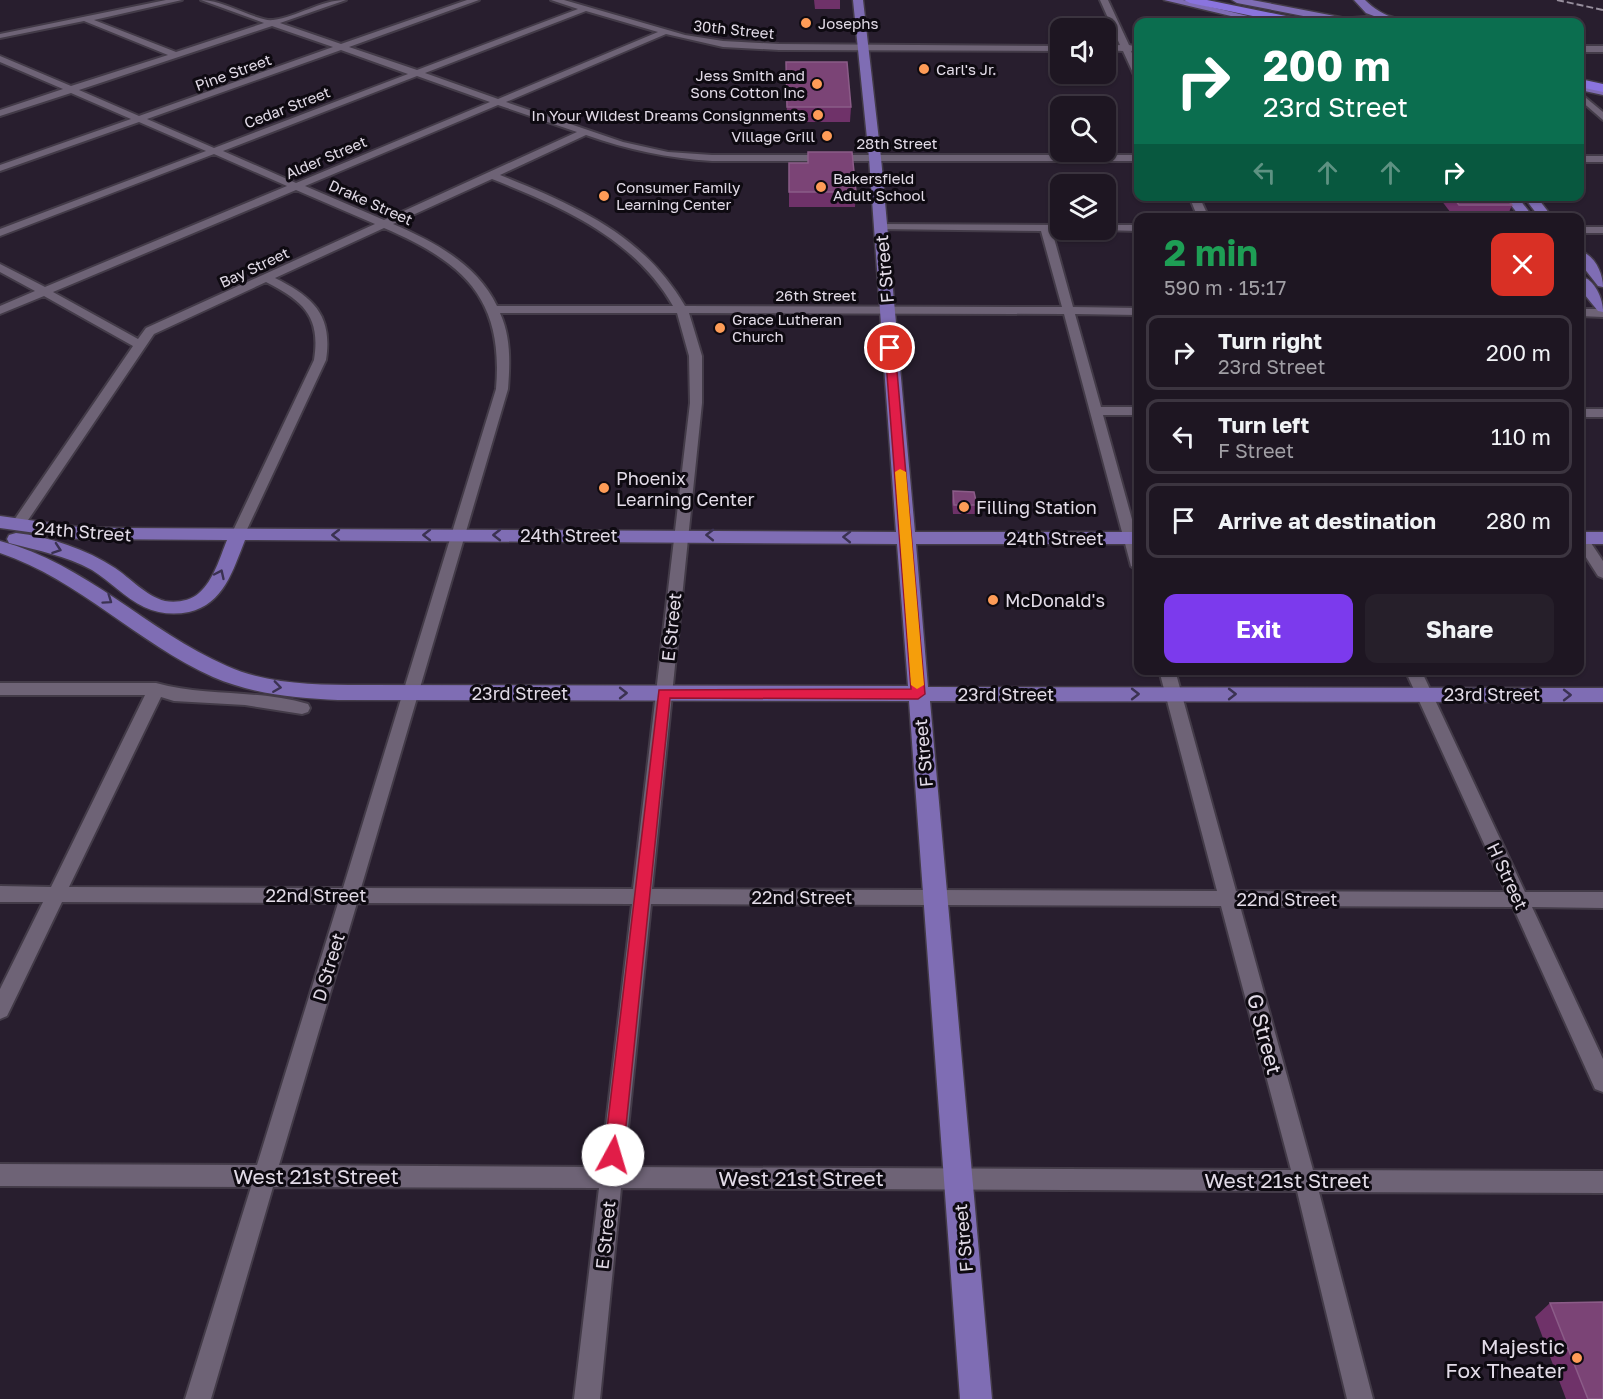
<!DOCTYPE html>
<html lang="en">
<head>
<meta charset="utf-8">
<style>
  body { margin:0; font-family:"Golos Text",sans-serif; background:#261f2a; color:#f1f3f6; height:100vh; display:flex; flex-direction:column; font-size:22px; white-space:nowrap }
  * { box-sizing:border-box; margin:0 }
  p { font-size:20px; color:#a19fa5 }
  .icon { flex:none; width:33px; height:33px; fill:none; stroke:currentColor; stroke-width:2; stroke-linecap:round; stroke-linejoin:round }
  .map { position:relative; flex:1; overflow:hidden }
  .sheet { position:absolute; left:1134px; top:213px; width:450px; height:462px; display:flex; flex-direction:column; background:#1e1622; border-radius:12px; box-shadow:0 2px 4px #0004,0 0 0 2px #3c3540 }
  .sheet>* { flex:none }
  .hud { position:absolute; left:1134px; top:18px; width:450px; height:183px; border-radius:12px; box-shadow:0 2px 4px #0004,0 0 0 2px #3c3540; background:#0b6e4f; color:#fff; overflow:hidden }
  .controls { position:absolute; left:1050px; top:18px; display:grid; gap:12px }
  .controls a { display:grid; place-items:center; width:66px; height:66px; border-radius:12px; background:#1e1622; box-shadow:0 2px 4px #0004,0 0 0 2px #3c3540; font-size:30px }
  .pin { position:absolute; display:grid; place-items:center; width:51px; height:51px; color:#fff; margin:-26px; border:3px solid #fff; border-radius:50%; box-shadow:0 2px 6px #0007 }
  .me { position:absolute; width:66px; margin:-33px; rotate:6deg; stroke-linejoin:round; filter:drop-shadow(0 0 4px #0008) }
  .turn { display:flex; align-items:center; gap:21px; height:126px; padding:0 30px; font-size:27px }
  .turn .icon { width:78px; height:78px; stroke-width:2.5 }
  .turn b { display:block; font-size:42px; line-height:51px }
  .lanes { display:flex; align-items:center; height:57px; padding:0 30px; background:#0003; justify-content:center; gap:30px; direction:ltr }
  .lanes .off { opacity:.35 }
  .round { display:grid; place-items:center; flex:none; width:63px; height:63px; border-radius:12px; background:#261f2a }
  .headline { display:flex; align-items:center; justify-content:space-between; height:102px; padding:0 30px }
  h1 { font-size:36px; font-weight:700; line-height:45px; color:#1e9e55 }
  .primary-button { display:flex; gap:12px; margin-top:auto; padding:12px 30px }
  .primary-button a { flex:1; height:69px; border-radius:12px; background:#7c3aed; color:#fff; font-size:24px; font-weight:700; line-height:69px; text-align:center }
  .primary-button a+a { background:#261f2a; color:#f1f3f6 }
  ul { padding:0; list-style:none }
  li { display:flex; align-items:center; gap:18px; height:75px; margin:0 12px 9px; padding:0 18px; border:3px solid #3c3540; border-radius:12px }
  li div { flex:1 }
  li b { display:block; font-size:22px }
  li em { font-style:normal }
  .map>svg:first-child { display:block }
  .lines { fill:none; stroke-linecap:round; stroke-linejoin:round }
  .minor-casing { stroke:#433b48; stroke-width:4 }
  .major-casing { stroke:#433b48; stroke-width:3 }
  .highway-casing { stroke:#433b48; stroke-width:3 }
  .minor { fill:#6e6376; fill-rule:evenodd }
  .major { fill:#7f6db4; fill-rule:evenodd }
  .highway { fill:#8a74de; fill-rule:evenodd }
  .rail { stroke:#978f9d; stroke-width:2; stroke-dasharray:7 3; stroke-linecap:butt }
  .wall { fill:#6f3269 }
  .building { fill:#7b4476; stroke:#8b5c88; stroke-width:1.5 }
  .oneway { stroke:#3b3252 }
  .route { fill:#e11d48; stroke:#92132f; stroke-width:1.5 }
  .slow { fill:#f59e0b }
  .poi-dot { fill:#fe9c57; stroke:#0e0a11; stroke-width:2 }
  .labels { text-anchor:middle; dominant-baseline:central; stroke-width:6; stroke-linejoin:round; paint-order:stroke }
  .far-poi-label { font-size:15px; fill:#e2dbe7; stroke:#0e0a11; text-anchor:start }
  .far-street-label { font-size:15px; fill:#e2dbe7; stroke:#0e0a11 }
  .street-label { font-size:18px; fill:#e2dbe7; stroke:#0e0a11 }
  .poi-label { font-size:18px; fill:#e2dbe7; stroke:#0e0a11; text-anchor:start }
  .near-street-label { font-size:21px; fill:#e2dbe7; stroke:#0e0a11 }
  .near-poi-label { font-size:21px; fill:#e2dbe7; stroke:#0e0a11; text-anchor:end }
</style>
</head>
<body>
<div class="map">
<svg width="1603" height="1399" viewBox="0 0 1603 1399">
  <rect width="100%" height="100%" fill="#281e2e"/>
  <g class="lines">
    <defs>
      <g id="minor">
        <path d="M166,0H182L94,20L176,52L264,23L201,0C224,0 258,22 273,20C298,17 320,0 346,0L280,23L341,44L467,0H479L349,47L417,70L578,9L551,0H564L685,35L723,41L779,44L1060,46V51L779,50L723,47L666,34L506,102L623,142L668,152L712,155H1138V161H712C668,158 628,150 586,135L500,175C574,205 643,234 685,306L1062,307L1041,231L876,229V225L880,224L1060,225V230H1064L1052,231L1073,307L1138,308V315L1075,314L1101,407H1138V415H1103L1138,541V571L1131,566L1064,314L689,313L702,356V403L652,889L1217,891L1159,670H1175L1236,891L1506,892L1405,670H1421L1525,892H1603V908L1532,907L1603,1059V1092L1595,1089L1513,907L1240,906L1313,1170L1603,1171V1193L1319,1192L1373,1399H1347L1297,1191L621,1188L600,1399H574L599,1188L273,1187L211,1399H185L251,1187L0,1186V1164L257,1165L338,903L62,902L7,1016L0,1019V989L43,902H0V886L51,887L145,695H0V683H156C205,697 258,689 308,704L310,708L308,712L302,714L245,705L174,701L161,697L69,887L343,888L496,389C504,298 463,262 384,228L275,278C313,297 333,315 326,360L243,538L238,539L231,535L314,360C321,316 303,301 266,282L154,334L22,529H12L10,526L133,346L44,296L0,314V306L35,291L0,272V264L45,287L287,186L214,154L0,236V229L206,151L139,122L0,171V165L131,119L71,93L0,116V110L63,89L0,62V56L71,86L168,55L84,21L0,38V34ZM586,11L658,32L498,99L425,73ZM272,26L333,47L139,116L79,90ZM341,50L408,74L214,148L147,119ZM417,76L490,102L296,183L223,151ZM498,105L577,132L384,220L305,186ZM492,179C562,207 634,238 673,306H497C477,264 433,241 393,224ZM296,190L375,224L146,328L138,339L53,292ZM500,313H677L689,356L690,403L633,889L361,888L508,389C510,363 511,337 500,313ZM357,903L632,904L601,1167L279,1165ZM651,904L1221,906L1291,1170L624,1167Z"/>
        <polygon points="1100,0 1108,0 1129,45 1138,47 1138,50 1131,51 1138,67 1138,78 1134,75 1123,51 1106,50 1106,46 1120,45"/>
        <rect x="1580" y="46" width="23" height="6"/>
        <polygon points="1580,93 1603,112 1603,120 1580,100"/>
        <rect x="1580" y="156" width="23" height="6"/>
        <polygon points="1189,196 1199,196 1209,218 1198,218"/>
        <polygon points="1106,225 1138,225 1138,231 1102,230 1106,230"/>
        <rect x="1580" y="227" width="23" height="6"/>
        <polygon points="1580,309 1603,309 1603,317 1580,316"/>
        <rect x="1580" y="409" width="23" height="8"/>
        <polygon points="1580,532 1585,534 1603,561 1603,578 1598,576 1580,548"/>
      </g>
      <g id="major">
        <path d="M853,0H863L881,158L915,532H1138V544H916L928,687L1603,688V702L930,701L992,1399H960L909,701L338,700C296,698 252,694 213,677C137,643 80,580 0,553V541C87,564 147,631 227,666C269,685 317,685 362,685L908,686L897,544L245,540C233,570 224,604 189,612C174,615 159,614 144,607C125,598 110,581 92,570C64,555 39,551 9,543L7,539L9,535L16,533C50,537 86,549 115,568C130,578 146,596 165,601C176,603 190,601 199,593C214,580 220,557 227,540L79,539L0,528V516L79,527L121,528L896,532L869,158Z"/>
        <polygon points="1164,0 1183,0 1264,20 1256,22"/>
        <path d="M1232,0H1252L1345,18L1374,16L1366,13L1354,0H1365C1373,8 1385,16 1396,18C1402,19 1405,18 1410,22H1334L1237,3Z"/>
        <polygon points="1580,84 1603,89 1603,95 1580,90"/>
        <polygon points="1504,196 1517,196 1534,218 1521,218"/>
        <polygon points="1523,196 1536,196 1553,218 1540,218"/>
        <path d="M1580,251C1595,255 1603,274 1603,287L1598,286L1580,263Z"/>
        <path d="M1580,276C1595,279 1603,299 1603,312L1598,311L1580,289Z"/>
        <rect x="1580" y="532" width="23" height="12"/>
      </g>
      <g id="highway">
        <polygon points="1184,0 1207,0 1296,18 1302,22 1281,22 1190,3"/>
        <polygon points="1580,79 1603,84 1603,92 1580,87"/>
      </g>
    </defs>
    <!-- minor casing -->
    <use href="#minor" class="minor-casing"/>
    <!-- major casing -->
    <use href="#major" class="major-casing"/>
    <!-- highway casing -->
    <use href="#highway" class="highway-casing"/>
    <!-- minor -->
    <use href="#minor" class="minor"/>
    <!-- major -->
    <use href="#major" class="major"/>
    <!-- highway -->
    <use href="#highway" class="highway"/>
    <!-- rail -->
    <polyline class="rail" points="1557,0 1603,10"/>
  </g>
  <!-- wall -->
  <g class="wall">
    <polygon points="814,0 840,0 840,9 815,9"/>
    <polygon points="786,62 851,107 850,122 787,122"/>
    <polygon points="789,163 856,192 855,207 789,207"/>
    <polygon points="1438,196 1504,196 1512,205 1507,217 1454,217"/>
    <polygon points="953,491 977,505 976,514 953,514 952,501"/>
    <polygon points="1550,1303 1603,1399 1566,1399 1535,1317"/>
  </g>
  <!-- building -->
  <g class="building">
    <polygon points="786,62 847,62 851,107 787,107"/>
    <polygon points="808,152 852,152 856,192 789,192 789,163 808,163"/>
    <polygon points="1452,196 1504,196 1512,205 1459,205"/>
    <polygon points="953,491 974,492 977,505 954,505"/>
    <polygon points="1603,1302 1603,1399 1588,1399 1550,1303"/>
  </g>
  <!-- one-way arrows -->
  <defs><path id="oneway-chevron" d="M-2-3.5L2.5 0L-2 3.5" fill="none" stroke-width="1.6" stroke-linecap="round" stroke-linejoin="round" transform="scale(1.5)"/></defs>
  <g class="oneway">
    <use href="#oneway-chevron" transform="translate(336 535) rotate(-180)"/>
    <use href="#oneway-chevron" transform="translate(427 535) rotate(180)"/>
    <use href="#oneway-chevron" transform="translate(497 535) rotate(-180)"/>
    <use href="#oneway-chevron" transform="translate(710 535) rotate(-179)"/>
    <use href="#oneway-chevron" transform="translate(847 537) rotate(-179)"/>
    <use href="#oneway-chevron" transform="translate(57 549) rotate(19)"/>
    <use href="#oneway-chevron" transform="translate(220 574) rotate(-65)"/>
    <use href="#oneway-chevron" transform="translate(108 600) rotate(35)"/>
    <use href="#oneway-chevron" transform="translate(277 687) rotate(8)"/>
    <use href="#oneway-chevron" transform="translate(623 693)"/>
    <use href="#oneway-chevron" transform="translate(1135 694)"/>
    <use href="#oneway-chevron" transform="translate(1232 694)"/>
    <use href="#oneway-chevron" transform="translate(1567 695)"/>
  </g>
  <!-- route -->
  <polygon class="route" points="890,345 895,348 925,694 918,699 670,698 623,1155 620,1161 613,1164 607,1161 604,1155 659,690 911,689 885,348"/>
  <!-- slow -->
  <polygon class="slow" points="900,469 906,472 924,685 917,689 911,685 895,472"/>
  <!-- markers -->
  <g class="poi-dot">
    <circle cx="806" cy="23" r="6"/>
    <circle cx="924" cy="69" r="6"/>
    <circle cx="817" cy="84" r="6"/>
    <circle cx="818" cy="115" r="6"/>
    <circle cx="827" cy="136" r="6"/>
    <circle cx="821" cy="187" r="6"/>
    <circle cx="604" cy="196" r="6"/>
    <circle cx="720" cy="328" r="6"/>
    <circle cx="604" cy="488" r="6"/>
    <circle cx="964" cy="507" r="6"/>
    <circle cx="993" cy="600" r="6"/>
    <circle cx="1577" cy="1358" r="6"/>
  </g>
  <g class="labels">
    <!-- far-poi labels -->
    <g class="far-poi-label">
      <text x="818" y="23">Josephs</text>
      <text x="936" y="69">Carl's Jr.</text>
      <text x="805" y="75" text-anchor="end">Jess Smith and<tspan x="805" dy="17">Sons Cotton Inc</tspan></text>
      <text x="806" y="115" text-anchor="end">In Your Wildest Dreams Consignments</text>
      <text x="815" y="136" text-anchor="end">Village Grill</text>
      <text x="833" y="178">Bakersfield<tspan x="833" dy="17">Adult School</tspan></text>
      <text x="616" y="187">Consumer Family<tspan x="616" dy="17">Learning Center</tspan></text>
      <text x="732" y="319">Grace Lutheran<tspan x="732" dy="17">Church</tspan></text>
    </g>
    <!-- far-street labels -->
    <g class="far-street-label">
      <text transform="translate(734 29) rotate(6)">30th Street</text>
      <text transform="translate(233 72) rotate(-20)">Pine Street</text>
      <text transform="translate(287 107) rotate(-21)">Cedar Street</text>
      <text x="897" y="143">28th Street</text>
      <text transform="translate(326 157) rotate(-23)">Alder Street</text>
      <text transform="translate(371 202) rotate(24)">Drake Street</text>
      <text transform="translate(254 267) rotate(-25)">Bay Street</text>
      <text x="816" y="295">26th Street</text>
    </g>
    <!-- street labels -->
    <g class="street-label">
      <text transform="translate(884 269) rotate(-95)">F Street</text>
      <text transform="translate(83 531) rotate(4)">24th Street</text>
      <text x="569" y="535">24th Street</text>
      <text x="1055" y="538">24th Street</text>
      <text transform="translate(671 627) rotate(-84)">E Street</text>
      <text x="520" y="693">23rd Street</text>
      <text x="1006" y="694">23rd Street</text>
      <text x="1492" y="694">23rd Street</text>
      <text transform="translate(923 753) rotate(-95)">F Street</text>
      <text transform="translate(1508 876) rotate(65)">H Street</text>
      <text x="316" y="895">22nd Street</text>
      <text x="802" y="897">22nd Street</text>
      <text x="1287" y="899">22nd Street</text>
      <text transform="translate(328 967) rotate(-73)">D Street</text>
      <text transform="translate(605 1235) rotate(-84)">E Street</text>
      <text transform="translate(963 1238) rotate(-95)">F Street</text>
    </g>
    <!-- poi labels -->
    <g class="poi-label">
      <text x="616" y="478">Phoenix<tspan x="616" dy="21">Learning Center</tspan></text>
      <text x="976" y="507">Filling Station</text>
      <text x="1005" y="600">McDonald's</text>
    </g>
    <!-- near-street labels -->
    <g class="near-street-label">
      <text transform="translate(1265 1034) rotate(75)">G Street</text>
      <text x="316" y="1176">West 21st Street</text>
      <text x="801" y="1178">West 21st Street</text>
      <text x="1287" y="1180">West 21st Street</text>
    </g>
    <!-- near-poi labels -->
    <g class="near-poi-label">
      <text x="1565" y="1346">Majestic<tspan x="1565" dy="24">Fox Theater</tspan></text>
    </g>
  </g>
</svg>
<div class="controls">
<a><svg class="icon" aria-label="sound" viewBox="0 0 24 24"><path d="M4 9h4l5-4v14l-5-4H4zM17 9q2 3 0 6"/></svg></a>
<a><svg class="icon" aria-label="search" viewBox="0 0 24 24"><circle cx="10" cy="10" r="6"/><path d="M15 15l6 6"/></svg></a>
<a><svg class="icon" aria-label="layers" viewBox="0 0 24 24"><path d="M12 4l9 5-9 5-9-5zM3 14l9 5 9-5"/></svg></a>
</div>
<div class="pin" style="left:890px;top:348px;background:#d93025"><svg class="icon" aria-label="arrive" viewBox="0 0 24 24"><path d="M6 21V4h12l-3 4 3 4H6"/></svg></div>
<svg class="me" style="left:613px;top:1155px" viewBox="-20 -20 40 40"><circle r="19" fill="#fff"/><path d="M0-13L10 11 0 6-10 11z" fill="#e11d48"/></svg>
<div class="hud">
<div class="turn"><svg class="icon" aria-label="right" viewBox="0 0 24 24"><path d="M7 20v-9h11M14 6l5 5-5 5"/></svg><div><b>200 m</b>23rd Street</div></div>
<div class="lanes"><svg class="icon off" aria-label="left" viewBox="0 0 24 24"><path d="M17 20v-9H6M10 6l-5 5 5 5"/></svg><svg class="icon off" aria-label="ahead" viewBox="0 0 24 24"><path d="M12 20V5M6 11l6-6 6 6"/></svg><svg class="icon off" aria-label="ahead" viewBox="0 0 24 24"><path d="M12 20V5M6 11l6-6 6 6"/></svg><svg class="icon" aria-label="right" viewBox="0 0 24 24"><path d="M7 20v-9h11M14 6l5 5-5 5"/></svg></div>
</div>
<section class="sheet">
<div class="headline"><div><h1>2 min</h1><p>590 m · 15:17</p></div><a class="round" style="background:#d93025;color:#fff"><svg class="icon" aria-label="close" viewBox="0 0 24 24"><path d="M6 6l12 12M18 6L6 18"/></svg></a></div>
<ul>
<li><svg class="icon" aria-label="right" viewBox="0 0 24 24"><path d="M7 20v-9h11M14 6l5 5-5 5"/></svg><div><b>Turn right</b><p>23rd Street</p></div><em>200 m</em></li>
<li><svg class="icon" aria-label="left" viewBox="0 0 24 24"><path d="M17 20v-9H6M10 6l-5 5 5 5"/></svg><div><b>Turn left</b><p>F Street</p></div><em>110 m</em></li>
<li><svg class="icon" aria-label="arrive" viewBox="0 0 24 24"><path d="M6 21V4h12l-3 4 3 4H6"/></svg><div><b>Arrive at destination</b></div><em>280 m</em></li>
</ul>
<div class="primary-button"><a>Exit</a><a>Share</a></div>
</section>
</div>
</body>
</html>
